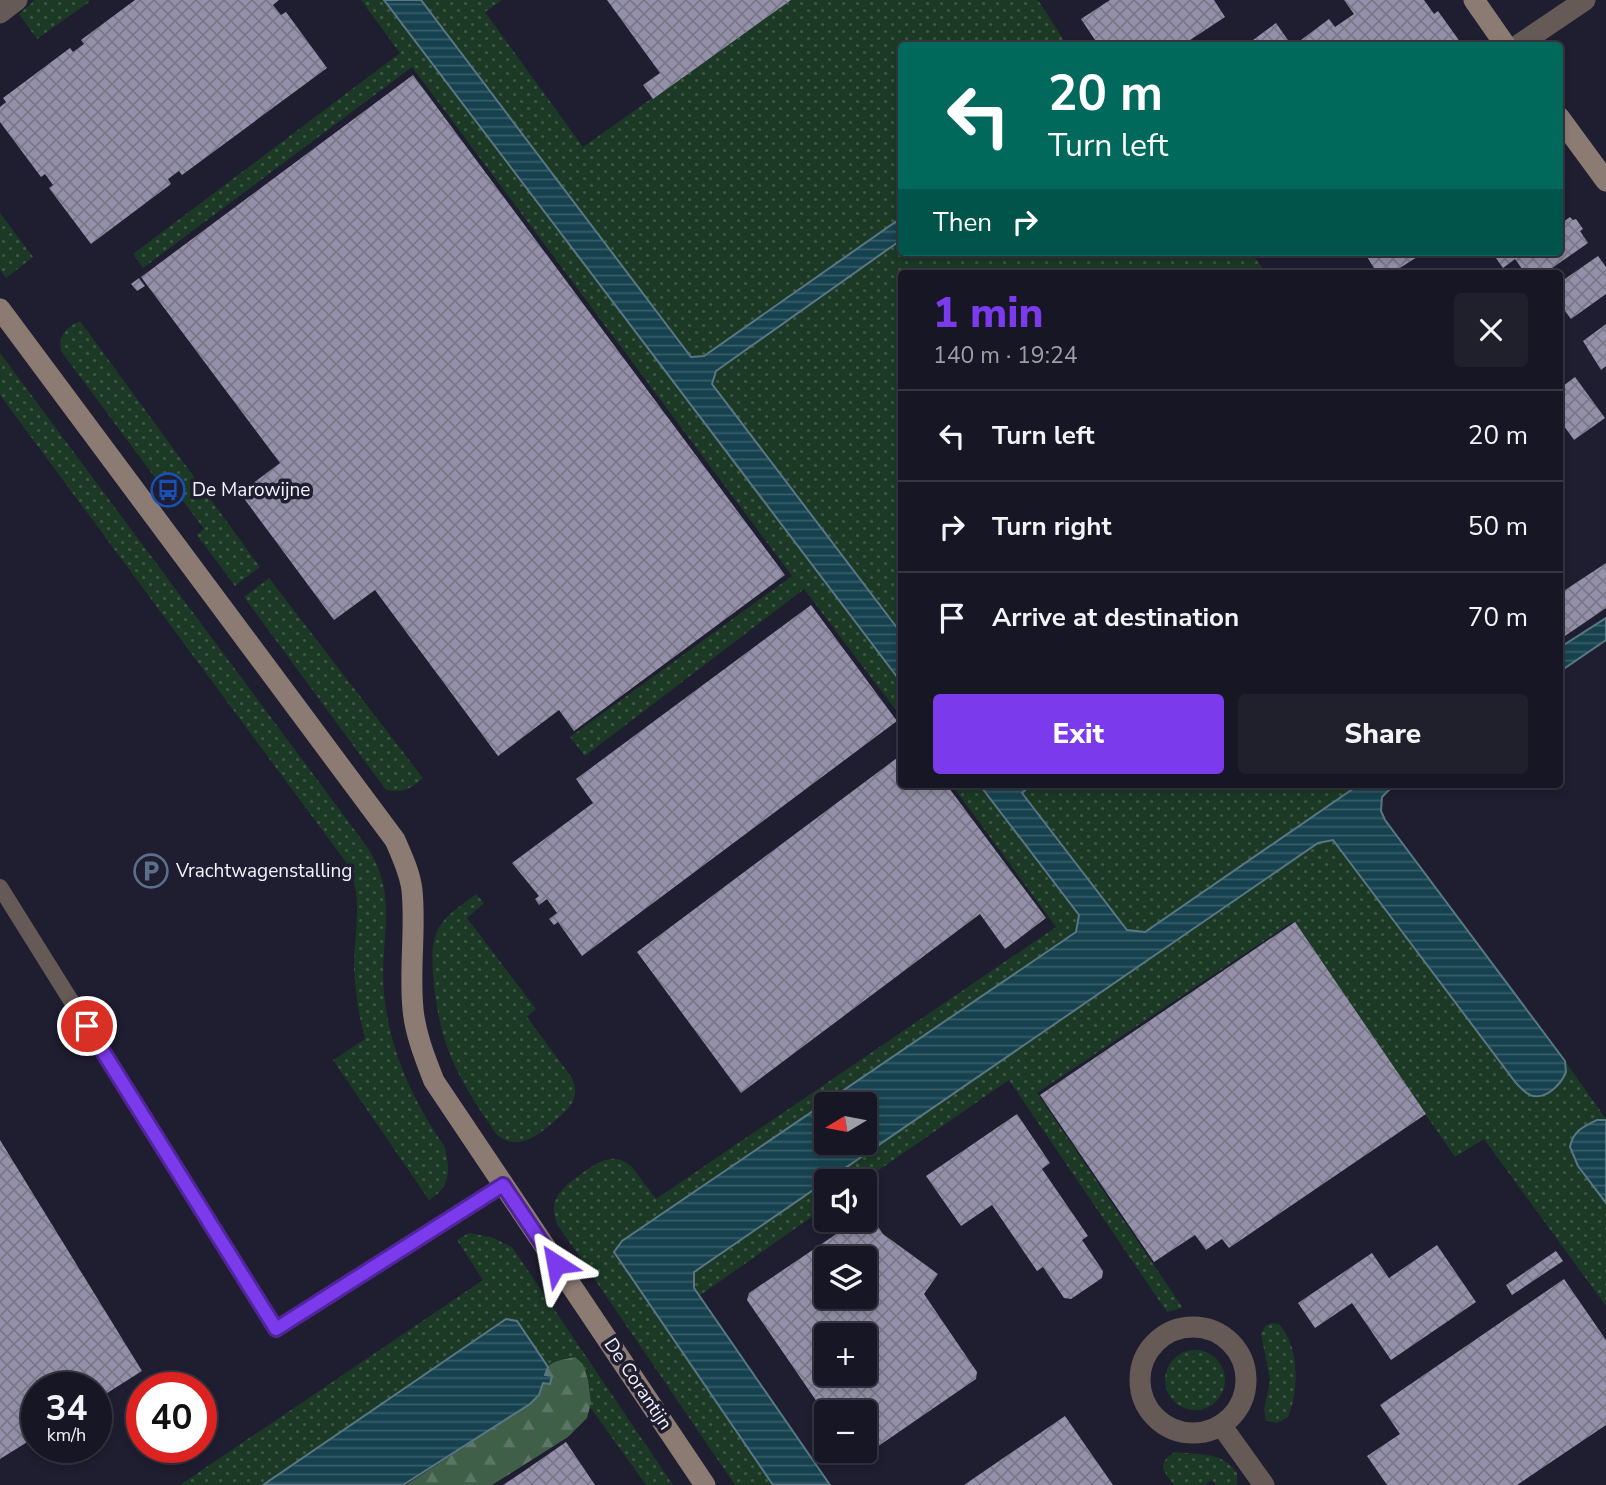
<!DOCTYPE html>
<html lang="en">
<head>
<meta charset="utf-8">
<style>
  body { margin:0; font-family:"Nunito Sans",sans-serif; background:#201f2c; color:#f1f3f6; height:100vh; display:flex; flex-direction:column; font-size:26px; white-space:nowrap }
  * { box-sizing:border-box; margin:0 }
  p { font-size:23px; color:#9e9fa6 }
  .icon { flex:none; width:38px; height:38px; fill:none; stroke:currentColor; stroke-width:2; stroke-linecap:round; stroke-linejoin:round }
  .map { position:relative; flex:1; overflow:hidden }
  .side { position:absolute; left:898px; top:270px; width:665px; height:518px; display:flex; flex-direction:column; background:#171624; border-radius:7px; box-shadow:0 4px 10px #0003,0 0 0 2px #363541 }
  .side>* { flex:none }
  .banner { position:absolute; left:898px; top:42px; width:665px; height:214px; border-radius:7px; box-shadow:0 4px 10px #0003,0 0 0 2px #363541; background:#00695c; color:#fff; overflow:hidden }
  .needle { width:46px; rotate:260deg }
  .fabs { position:absolute; left:814px; top:1092px; display:grid; gap:14px }
  .fabs a { display:grid; place-items:center; width:63px; height:63px; border-radius:7px; background:#171624; box-shadow:0 4px 10px #0003,0 0 0 2px #363541; font-size:35px }
  .speed { position:absolute; left:21px; top:1372px; display:flex; gap:14px; font-size:35px; font-weight:700; text-align:center }
  .speed>* { display:grid; place-content:center; width:91px; height:91px; border-radius:50%; background:#171624; box-shadow:0 4px 10px #0003,0 0 0 2px #363541; line-height:1 }
  .speed small { font-size:18px; font-weight:400 }
  .speed .limit { border:10px solid #d22; background:#fff; color:#111 }
  .pin { position:absolute; display:grid; place-items:center; width:60px; height:60px; color:#fff; margin:-30px; border:4px solid #fff; border-radius:50%; box-shadow:0 2px 7px #0007 }
  .me { position:absolute; width:77px; margin:-38px; rotate:326deg; stroke-linejoin:round; filter:drop-shadow(0 0 5px #0008) }
  .turn { display:flex; align-items:center; gap:24px; height:147px; padding:0 35px; font-size:32px }
  .turn .icon { width:91px; height:91px; stroke-width:2.5 }
  .turn b { display:block; font-size:49px; line-height:60px }
  .then { display:flex; align-items:center; height:66px; padding:0 35px; background:#0003; gap:14px; font-size:26px }
  .round { display:grid; place-items:center; flex:none; width:74px; height:74px; border-radius:7px; background:#201f2c }
  .summary { display:flex; align-items:center; justify-content:space-between; height:119px; padding:0 35px }
  h1 { font-size:42px; font-weight:800; line-height:52px; color:#7c3aed }
  .button { display:flex; gap:14px; margin-top:auto; padding:14px 35px }
  .button a { flex:1; height:80px; border-radius:7px; background:#7c3aed; color:#fff; font-size:28px; font-weight:800; line-height:80px; text-align:center }
  .button a+a { background:#201f2c; color:#f1f3f6 }
  ul { padding:0; list-style:none }
  li { display:flex; align-items:center; gap:21px; height:91px; padding:0 35px; border-top:2px solid #363541 }
  li div { flex:1 }
  li b { display:block; font-size:26px }
  li em { font-style:normal }
  .map>svg:first-child { display:block }
  .grass { fill:url(#grass-dots) }
  .forest { fill:url(#forest-firs) }
  .water { fill:url(#water-rules); stroke:#587783; stroke-width:2; fill-rule:evenodd }
  .building { fill:url(#building-cross-hatch); fill-rule:evenodd }
  .lines { fill:none; stroke-linecap:round; stroke-linejoin:round }
  .lane { stroke:#655a55; stroke-width:16 }
  .street { stroke:#655a55; stroke-width:21 }
  .secondary { stroke:#8c7b73; stroke-width:21 }
  .route-casing { stroke:#51269a; stroke-width:18 }
  .route { stroke:#7c3aed; stroke-width:12 }
  .labels { text-anchor:middle; dominant-baseline:central; stroke-width:7; stroke-linejoin:round; paint-order:stroke }
  .poi-label { font-size:19px; fill:#f3f2fd; stroke:#1f1d30; text-anchor:start }
  .street-label { font-size:19px; fill:#f3f2fd; stroke:#1f1d30 }
</style>
</head>
<body>
<div class="map">
<svg width="1606" height="1485" viewBox="0 0 1606 1485">
  <defs>
    <pattern id="grass-dots" width="8" height="8" patternUnits="userSpaceOnUse" patternTransform="scale(1.75)"><rect width="8" height="8" fill="#1c3926"/><path d="M2 2h.1M6 6h.1" fill="none" stroke="#3d5646" stroke-width="1.8" stroke-linecap="round"/></pattern>
    <pattern id="forest-firs" width="22" height="20" patternUnits="userSpaceOnUse" patternTransform="scale(1.75)"><rect width="22" height="20" fill="#3f5f49"/><path d="M5 1l3.5 6h-7zM16 11l3.5 6h-7z" fill="#5b7664"/></pattern>
    <pattern id="water-rules" width="6" height="5" patternUnits="userSpaceOnUse" patternTransform="scale(1.75)"><rect width="6" height="5" fill="#16424f"/><path d="M0 2.5h6" fill="none" stroke="#385e69"/></pattern>
    <pattern id="building-cross-hatch" width="8" height="8" patternUnits="userSpaceOnUse" patternTransform="scale(1.75)"><rect width="8" height="8" fill="#9490a9"/><path d="M0 0l8 8M0 8l8-8" fill="none" stroke="#7a7788"/></pattern>
  </defs>
  <rect width="100%" height="100%" fill="#1f1d30"/>
  <!-- grass -->
  <g class="grass">
    <polygon points="35,0 89,0 89,2 37,39 19,14"/>
    <polygon points="361,0 384,0 901,682 901,717 804,589 585,756 570,737 792,576 412,67 143,268 133,254 400,53"/>
    <polygon points="421,0 502,0 485,12 583,147 790,0 1038,0 1067,45 901,46 901,218 704,356 691,357"/>
    <polygon points="0,213 33,257 6,278 0,270"/>
    <polygon points="901,240 901,252 1251,252 1266,273 901,273 901,633 712,384 715,371"/>
    <path d="M80,321L260,567L235,586L197,535L204,529L169,482L162,487L61,351C58,335 66,328 80,321Z"/>
    <path d="M0,353L365,844C401,895 379,937 384,994C390,1051 412,1099 444,1146C451,1169 451,1187 429,1200L333,1060L365,1039C359,1016 355,992 354,968C354,933 364,899 348,865L0,395Z"/>
    <path d="M269,578L423,778C411,789 402,793 386,790L244,597Z"/>
    <path d="M951,784H979L1079,915L1076,932L622,1241L614,1252L773,1485H735L557,1224C555,1217 552,1209 555,1202C559,1190 568,1184 577,1177C594,1164 613,1149 632,1167L656,1199L1056,927Z"/>
    <polygon points="1032,784 1313,784 1318,790 1327,784 1360,784 1145,932 1127,930 1022,793"/>
    <path d="M1333,840L1516,1083C1521,1087 1528,1095 1535,1096C1552,1098 1568,1076 1565,1061L1606,1119L1597,1120L1581,1127L1571,1142L1570,1150L1578,1166L1606,1203V1306L1484,1139L1455,1157L1292,922L1037,1093L1183,1308L1167,1312L1009,1080L863,1181H826V1207L699,1296L694,1288V1272L1294,859L1318,843Z"/>
    <path d="M476,894L484,903L467,918L536,1009L527,1017L572,1078C574,1083 576,1089 575,1095C573,1106 564,1113 555,1121C538,1135 519,1152 497,1135C457,1077 438,1044 433,973C432,956 431,940 440,926C448,913 465,903 476,894Z"/>
    <polygon points="469,1233 491,1237 512,1247 673,1485 646,1485 590,1407 588,1380 583,1364 575,1357 556,1362 548,1367 517,1321 506,1319 263,1485 180,1485 483,1280 457,1240"/>
    <path d="M1271,1323L1279,1324C1300,1347 1299,1391 1288,1417L1277,1423L1266,1421L1264,1410L1270,1380L1261,1334L1266,1325Z"/>
    <circle cx="1195" cy="1380" r="30"/>
    <path d="M1175,1452C1198,1455 1223,1451 1237,1473V1485H1216L1212,1480L1205,1485H1174C1163,1470 1156,1464 1175,1452Z"/>
  </g>
  <!-- forest -->
  <path class="forest" d="M575,1357L583,1364L588,1380L591,1403L587,1418L568,1437L492,1485H406L530,1404C545,1389 539,1378 548,1367C553,1360 567,1359 575,1357Z"/>
  <!-- water -->
  <g class="water">
    <polygon points="384,0 421,0 691,357 704,356 901,218 901,240 716,371 712,384 901,633 901,682"/>
    <polygon points="1606,618 1606,640 1559,672 1559,648"/>
    <path d="M979,784H1032L1022,793L1127,930L1145,932L1360,784H1395L1382,797L1381,811L1385,820L1565,1061L1566,1072C1561,1084 1546,1101 1530,1095C1524,1092 1520,1087 1516,1083L1333,840L1318,843L694,1272V1288L830,1485H773L614,1252L622,1241L1076,932L1079,915ZM826,1104H864V1143H826Z"/>
    <path d="M1597,1120H1606V1203L1578,1166L1570,1147C1573,1131 1584,1126 1597,1120Z"/>
    <polygon points="506,1319 517,1321 548,1367 545,1375 552,1376 550,1384 543,1383 539,1395 530,1404 403,1485 263,1485"/>
  </g>
  <!-- building -->
  <g class="building">
    <polygon points="135,0 279,0 273,5 281,15 286,12 327,68 182,175 179,171 168,179 171,184 91,244 49,188 53,185 45,174 41,177 0,122 0,107 6,102 3,98 70,48 73,52 84,44 81,40"/>
    <polygon points="607,0 791,0 653,99 643,85 660,73"/>
    <polygon points="1110,0 1214,0 1225,17 1181,46 1099,46 1081,19"/>
    <polygon points="1344,0 1424,0 1434,14 1438,11 1463,46 1293,46 1329,19 1335,27 1354,14"/>
    <polygon points="1276,23 1292,46 1245,46"/>
    <polygon points="413,75 785,575 574,731 559,710 498,756 375,590 334,620 240,493 280,463 141,277"/>
    <polygon points="1570,217 1573,220 1576,219 1583,229 1580,231 1588,243 1545,273 1525,273 1515,259 1503,268 1493,254 1496,252 1559,252 1559,225"/>
    <polygon points="1364,252 1425,252 1392,273 1377,273"/>
    <polygon points="1598,256 1606,267 1606,294 1571,319 1559,303 1559,283"/>
    <polygon points="139,278 145,286 137,291 131,284"/>
    <polygon points="1606,324 1606,366 1601,370 1583,341"/>
    <polygon points="1575,377 1605,418 1574,440 1559,419 1559,389"/>
    <polygon points="1606,563 1606,608 1559,640 1559,594"/>
    <polygon points="811,605 897,721 582,956 558,922 554,925 549,919 557,913 547,899 539,905 535,899 539,896 512,863 593,803 576,779"/>
    <polygon points="901,755 901,784 946,784 1046,918 1005,949 980,914 741,1093 637,952"/>
    <polygon points="1295,922 1426,1114 1229,1248 1222,1239 1206,1250 1195,1235 1154,1262 1040,1095"/>
    <polygon points="1017,1114 1050,1163 1042,1169 1088,1236 1082,1240 1103,1271 1102,1278 1071,1299 1064,1298 1043,1267 1037,1271 992,1205 961,1226 926,1176"/>
    <polygon points="0,1140 142,1371 96,1400 96,1388 37,1388 37,1436 0,1459"/>
    <path d="M864,1215L871,1216L883,1234L938,1274L924,1294L977,1372L976,1379L861,1458L854,1456L850,1451H864V1412H826V1415L747,1300L749,1293L857,1220H864ZM826,1258H864V1297H826ZM826,1335H864V1374H826Z"/>
    <polygon points="1437,1245 1476,1302 1391,1360 1352,1303 1315,1328 1298,1303 1372,1253 1389,1278"/>
    <polygon points="1556,1251 1563,1261 1512,1295 1506,1285"/>
    <polygon points="1564,1279 1606,1340 1606,1425 1517,1485 1387,1485 1367,1456 1400,1434 1380,1405"/>
    <polygon points="1065,1416 1113,1485 964,1485"/>
    <polygon points="566,1442 595,1485 503,1485 524,1471"/>
  </g>
  <g class="lines">
    <!-- lane -->
    <polyline class="lane" points="0,887 276,1329 503,1185"/>
    <!-- street -->
    <g class="street">
      <polyline points="0,13 17,0"/>
      <polyline points="1517,46 1585,0"/>
      <circle cx="1193" cy="1380" r="53"/>
      <polyline points="1221,1425 1264,1485"/>
    </g>
    <!-- secondary -->
    <g class="secondary">
      <polyline points="1474,0 1506,46"/>
      <polyline points="1559,117 1606,181"/>
      <path d="M0,309L395,840C402,856 410,873 412,890C416,930 409,969 413,1009C415,1033 425,1058 434,1081L705,1485"/>
    </g>
  </g>
  <g class="lines">
    <defs>
      <polyline id="route" points="87,1026 276,1329 503,1185 556,1264"/>
    </defs>
    <!-- route casing -->
    <use href="#route" class="route-casing"/>
    <!-- route -->
    <use href="#route" class="route"/>
  </g>
  <!-- icons -->
  <defs>
    <symbol id="bus-ring" viewBox="-11 -11 22 22"><circle r="9.5" fill="#1f1d30" stroke="#1a4fb4" stroke-width="1.5"/><path d="M-5-6H5V4H4V6H2V4H-2V6H-4V4H-5ZM-3.5-4V0h7V-4ZM-3.5 1.2v1.5H-2V1.2ZM2 1.2v1.5H3.5V1.2Z" fill="#1a4fb4"/></symbol>
    <symbol id="parking-ring" viewBox="-11 -11 22 22"><circle r="9.5" fill="#1f1d30" stroke="#5c6f8a" stroke-width="1.5"/><path d="M-3.5-5.5H1a3.5 3.5 0 0 1 0 7H-1V5.5H-3.5ZM-1-3.4V-.6H.8a1.4 1.4 0 0 0 0-2.8Z" fill="#5c6f8a"/></symbol>
  </defs>
  <g fill-rule="evenodd">
    <use href="#bus-ring" x="149" y="471" width="38" height="38"/>
    <use href="#parking-ring" x="132" y="852" width="38" height="38"/>
  </g>
  <g class="labels">
    <!-- poi labels -->
    <g class="poi-label">
      <text x="192" y="490">De Marowijne</text>
      <text x="176" y="871">Vrachtwagenstalling</text>
    </g>
    <!-- street labels -->
    <g class="street-label">
      <text transform="translate(638 1384) rotate(56)">De Corantijn</text>
    </g>
  </g>
</svg>
<div class="fabs">
<a><svg class="needle" viewBox="-14 -14 28 28"><path d="M0-13l5 13h-10z" fill="#e53935"/><path d="M0 13l5-13h-10z" fill="#9e9fa6"/></svg></a>
<a><svg class="icon" aria-label="sound" viewBox="0 0 24 24"><path d="M4 9h4l5-4v14l-5-4H4zM17 9q2 3 0 6"/></svg></a>
<a><svg class="icon" aria-label="layers" viewBox="0 0 24 24"><path d="M12 4l9 5-9 5-9-5zM3 14l9 5 9-5"/></svg></a>
<a>+</a>
<a>−</a>
</div>
<div class="speed"><div>34<small>km/h</small></div><div class="limit">40</div></div>
<div class="pin" style="left:87px;top:1026px;background:#d93025"><svg class="icon" aria-label="arrive" viewBox="0 0 24 24"><path d="M6 21V4h12l-3 4 3 4H6"/></svg></div>
<svg class="me" style="left:556px;top:1264px" viewBox="-20 -20 40 40"><path d="M0-17L14 15 0 8-14 15z" fill="#7c3aed" stroke="#fff" stroke-width="4"/></svg>
<div class="banner">
<div class="turn"><svg class="icon" aria-label="left" viewBox="0 0 24 24"><path d="M17 20v-9H6M10 6l-5 5 5 5"/></svg><div><b>20 m</b>Turn left</div></div>
<div class="then">Then<svg class="icon" aria-label="right" viewBox="0 0 24 24"><path d="M7 20v-9h11M14 6l5 5-5 5"/></svg></div>
</div>
<section class="side">
<div class="summary"><div><h1>1 min</h1><p>140 m · 19:24</p></div><a class="round"><svg class="icon" aria-label="close" viewBox="0 0 24 24"><path d="M6 6l12 12M18 6L6 18"/></svg></a></div>
<ul>
<li><svg class="icon" aria-label="left" viewBox="0 0 24 24"><path d="M17 20v-9H6M10 6l-5 5 5 5"/></svg><div><b>Turn left</b></div><em>20 m</em></li>
<li><svg class="icon" aria-label="right" viewBox="0 0 24 24"><path d="M7 20v-9h11M14 6l5 5-5 5"/></svg><div><b>Turn right</b></div><em>50 m</em></li>
<li><svg class="icon" aria-label="arrive" viewBox="0 0 24 24"><path d="M6 21V4h12l-3 4 3 4H6"/></svg><div><b>Arrive at destination</b></div><em>70 m</em></li>
</ul>
<div class="button"><a>Exit</a><a>Share</a></div>
</section>
</div>
</body>
</html>
